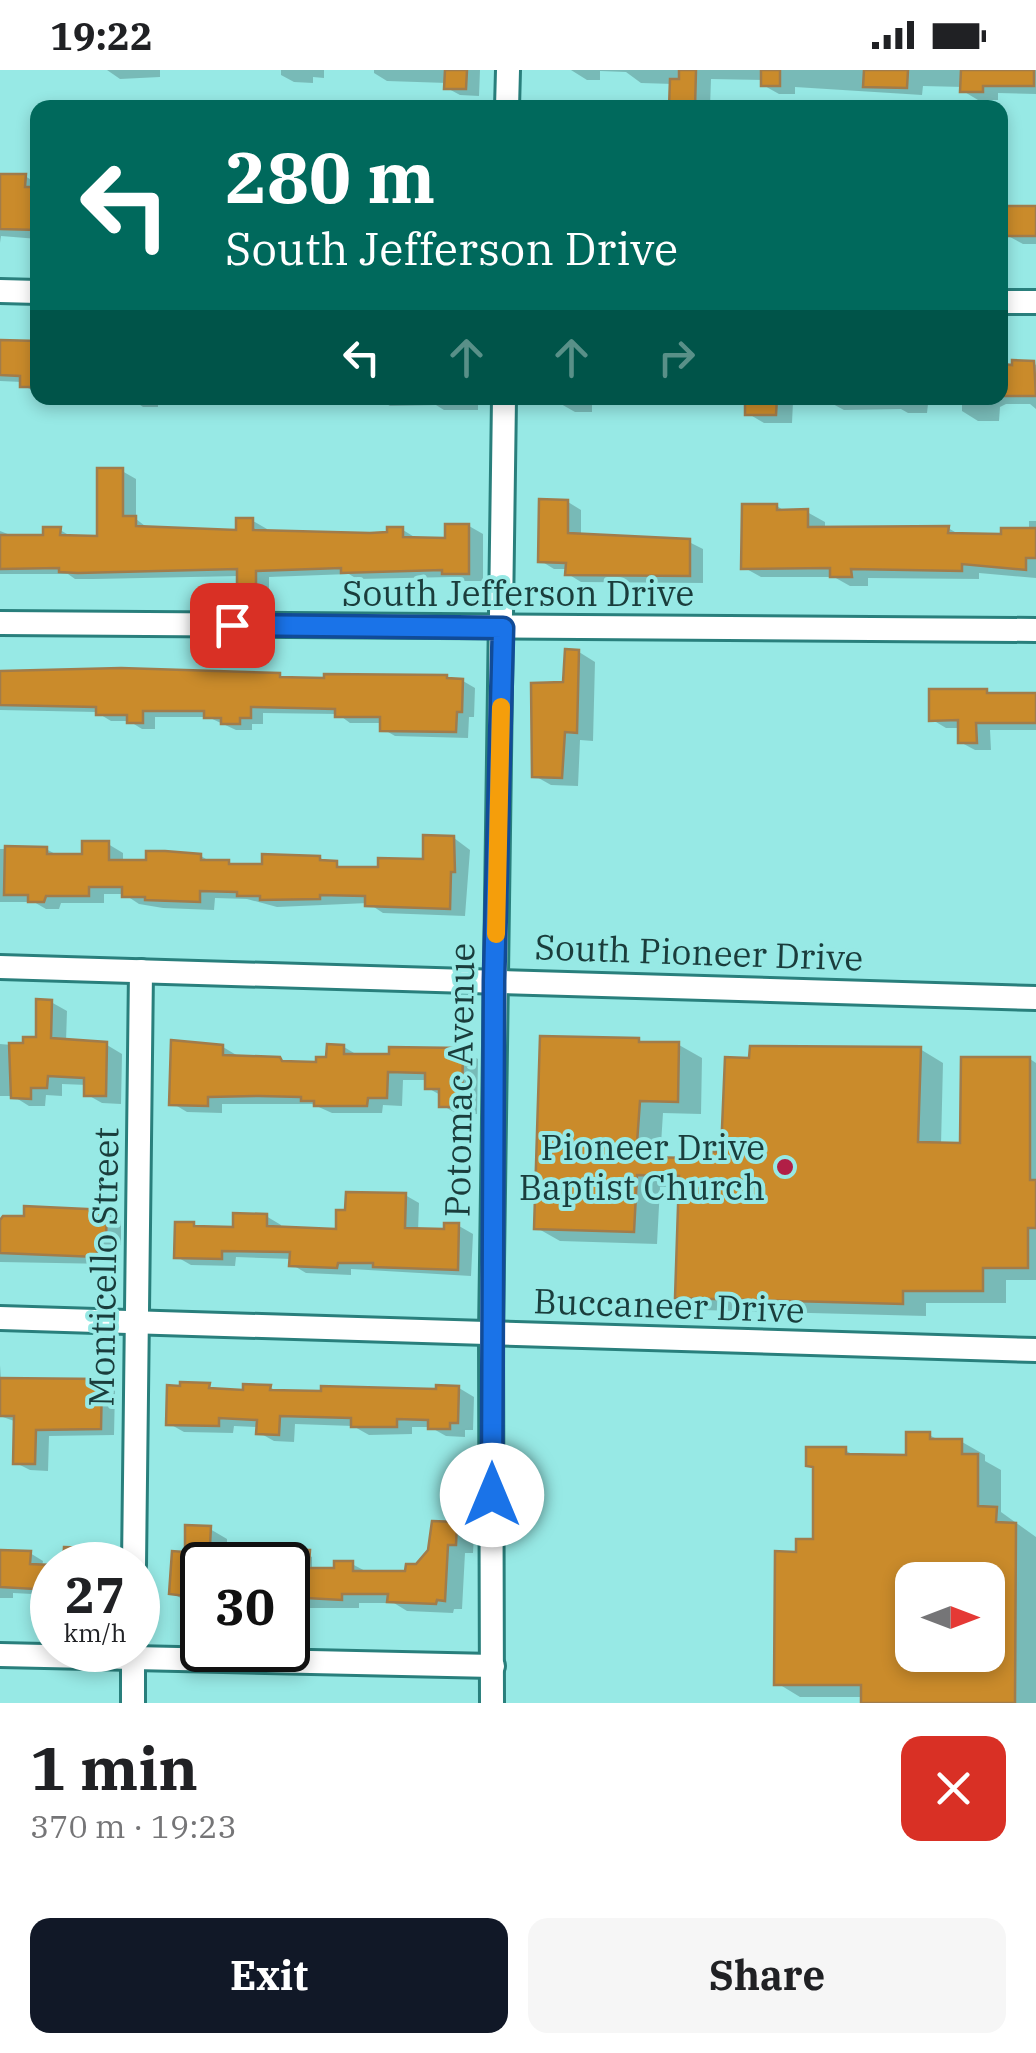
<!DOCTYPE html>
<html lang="en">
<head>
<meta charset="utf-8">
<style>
  body { margin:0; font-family:"IBM Plex Serif",serif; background:#f6f6f6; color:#202124; height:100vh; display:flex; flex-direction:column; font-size:38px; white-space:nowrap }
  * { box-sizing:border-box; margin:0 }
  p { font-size:32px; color:#757577 }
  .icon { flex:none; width:55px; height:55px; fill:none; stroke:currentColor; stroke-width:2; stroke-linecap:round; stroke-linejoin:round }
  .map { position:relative; height:1633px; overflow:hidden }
  .side { display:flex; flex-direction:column; background:#fff; flex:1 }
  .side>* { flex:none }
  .banner { position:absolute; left:30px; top:30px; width:978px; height:305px; border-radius:20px; box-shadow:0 5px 15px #0003; background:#00695c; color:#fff; overflow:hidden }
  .needle { width:65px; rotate:90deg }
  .buttons { position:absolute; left:895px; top:1492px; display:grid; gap:20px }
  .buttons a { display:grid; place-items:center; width:110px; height:110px; border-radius:20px; background:#fff; box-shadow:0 5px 15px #0003; font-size:50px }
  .speed { position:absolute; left:30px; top:1472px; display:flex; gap:20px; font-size:50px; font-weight:700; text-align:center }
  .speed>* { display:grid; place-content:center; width:130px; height:130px; border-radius:50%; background:#fff; box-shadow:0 5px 15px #0003; line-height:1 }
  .speed small { font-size:25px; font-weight:400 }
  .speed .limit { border:5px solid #111; border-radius:15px; background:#fff; color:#111 }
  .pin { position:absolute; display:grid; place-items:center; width:85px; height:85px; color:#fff; margin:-42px; border-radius:20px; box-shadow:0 5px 15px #0006 }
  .me { position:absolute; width:110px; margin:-55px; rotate:0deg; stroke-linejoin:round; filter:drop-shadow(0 0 8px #0008) }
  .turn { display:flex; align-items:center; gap:35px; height:210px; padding:0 30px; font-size:45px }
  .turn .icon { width:130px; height:130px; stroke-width:2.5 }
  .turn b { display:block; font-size:70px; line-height:85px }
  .lanes { display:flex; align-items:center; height:95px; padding:0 30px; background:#0003; justify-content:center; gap:50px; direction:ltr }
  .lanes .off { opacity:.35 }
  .round { display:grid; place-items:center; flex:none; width:105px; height:105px; border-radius:20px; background:#f6f6f6 }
  .head { display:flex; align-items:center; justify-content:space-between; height:170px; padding:0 30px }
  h1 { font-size:60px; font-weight:700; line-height:75px }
  .cta { display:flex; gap:20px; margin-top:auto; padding:20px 30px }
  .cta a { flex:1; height:115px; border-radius:20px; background:#111827; color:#fff; font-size:40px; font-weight:700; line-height:115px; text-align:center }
  .cta a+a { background:#f6f6f6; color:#202124 }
  .status { display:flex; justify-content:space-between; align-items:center; height:70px; padding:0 50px; background:#fff; direction:ltr }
  .status svg { height:28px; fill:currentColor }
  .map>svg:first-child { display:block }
  .shadow { fill:#0003; fill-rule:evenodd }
  .building { fill:#ca8b2b; stroke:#a17c4b; stroke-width:2.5; fill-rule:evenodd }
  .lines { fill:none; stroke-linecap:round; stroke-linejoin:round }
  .minor-casing { stroke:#297f7c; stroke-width:28 }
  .minor { stroke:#fff; stroke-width:22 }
  .route-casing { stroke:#114b97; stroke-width:25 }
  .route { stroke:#1a73e8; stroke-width:18 }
  .slow { stroke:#f59e0b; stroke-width:18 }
  .poi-dot { fill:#b11f46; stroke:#97e9e5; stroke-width:4 }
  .labels { text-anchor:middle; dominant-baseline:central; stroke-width:8; stroke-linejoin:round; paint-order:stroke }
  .street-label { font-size:35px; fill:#1a3d3c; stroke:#97e9e5 }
  .poi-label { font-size:35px; fill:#1a3d3c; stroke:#97e9e5; text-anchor:end }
</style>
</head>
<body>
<div class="status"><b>19:22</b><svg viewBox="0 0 49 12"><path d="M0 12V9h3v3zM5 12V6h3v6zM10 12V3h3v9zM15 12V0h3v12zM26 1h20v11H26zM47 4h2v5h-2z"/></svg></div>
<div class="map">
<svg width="1036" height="1633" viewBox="0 0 1036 1633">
  <rect width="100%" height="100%" fill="#97e9e5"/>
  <!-- shadow -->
  <g class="shadow">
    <polygon points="107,0 160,0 160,7 120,9"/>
    <polygon points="281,0 324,0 324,8 313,7 313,13 294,12 281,5"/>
    <polygon points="374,0 480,0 479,26 460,25 447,18 447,13 387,11 374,3"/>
    <polygon points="571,0 1036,0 1036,24 998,23 998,30 978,30 963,21 963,17 923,16 922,25 795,17 795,24 779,24 763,15 763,10 711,9 710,38 672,38 673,14 641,13 626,2 600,1 600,10 587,10"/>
    <polygon points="0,106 25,106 38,114 38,169 1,166 0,173"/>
    <polygon points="1000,124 1007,128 1007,138 1036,138 1036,174 1023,174 1010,167 1000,167"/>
    <polygon points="0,273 38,273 38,323 22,315 22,312 0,311"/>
    <polygon points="1033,293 1036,295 1036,339 1030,334 1006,334 1000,337 999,351 978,351 962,341 962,335 928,334 927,343 908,343 901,339 844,340 831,333 793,332 792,353 764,353 747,343 748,328 1000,328 1000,297"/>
    <polygon points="130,328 158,328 158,337 143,337"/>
    <polygon points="377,328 478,328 478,340 444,340 436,335 390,336"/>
    <polygon points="561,328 648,328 647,334 592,333 592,342 575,342 561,334"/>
    <polygon points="122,401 136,409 136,449 149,459 238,462 253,451 267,459 267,463 370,465 403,460 416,468 447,471 469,456 483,464 483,511 458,511 451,507 357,509 349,504 269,507 269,528 253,528 239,520 240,506 94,509 75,509 68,504 0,504 0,461 18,468 45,468 60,460 74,468 100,469"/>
    <polygon points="568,432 581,440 581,466 689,472 703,479 703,513 581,512 568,504 568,499 554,499 541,491"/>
    <polygon points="777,436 786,442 807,442 825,452 825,459 948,458 962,466 1004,467 1029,461 1029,451 1036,451 1036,508 979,503 979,509 868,508 868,516 850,516 834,507 761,507 743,497"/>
    <polygon points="579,582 595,592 593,671 580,670 578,716 551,715 535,706"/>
    <polygon points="0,603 463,611 475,618 474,647 469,647 468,668 395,666 383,659 383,653 350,653 338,644 263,643 263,654 252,654 252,660 236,660 208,647 155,647 155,659 142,659 129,651 111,651 96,642 0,640"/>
    <polygon points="1036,625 1036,660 990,660 991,680 975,680 960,672 960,658 946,658 931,649"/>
    <polygon points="454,768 470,780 465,846 383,843 368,833 277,837 247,829 215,828 214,840 163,838 139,834 124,824 104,824 104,833 61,833 59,839 46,839 34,832 0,832 0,779 46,779 59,786 84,786 108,774 123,783 123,793 201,786 211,792 228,793 235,797 265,797 320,788 348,800 380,800 425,792"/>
    <polygon points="51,932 67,941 66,972 107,975 122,984 121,1034 102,1033 86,1024 87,1015 62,1014 62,1026 46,1025 45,1036 29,1036 13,1026 0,1026 0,974 25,976 38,969"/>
    <polygon points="639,970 645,974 679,975 702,988 701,1044 663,1043 660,1090 700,1091 724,1085 920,979 943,993 941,1075 963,1075 1030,989 1036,993 1036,1210 1006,1210 1006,1233 926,1233 926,1246 701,1240 678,1226 681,1117 660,1117 657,1174 560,1171 537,1158"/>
    <polygon points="223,977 238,986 318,995 344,977 359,986 463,980 478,989 477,1044 457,1044 442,1035 442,1026 428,1018 428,1010 403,1010 402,1036 383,1035 382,1043 332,1043 312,1034 222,1034 222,1043 187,1042 172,1033"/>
    <polygon points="405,1125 419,1133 418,1161 446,1161 459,1156 473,1164 471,1206 351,1199 351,1205 306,1203 291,1194 292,1189 236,1187 235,1196 191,1195 177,1187 194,1155 202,1159 235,1159 266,1146 281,1155 281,1159 339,1161"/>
    <polygon points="106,1142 121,1151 121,1175 112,1176 111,1194 0,1192 0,1149"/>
    <polygon points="0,1295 1,1311 102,1312 115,1320 114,1365 49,1366 48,1401 30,1400 16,1393 17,1352 0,1346"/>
    <polygon points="209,1316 219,1321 246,1322 270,1317 279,1323 439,1322 459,1318 474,1327 473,1360 465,1360 465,1367 446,1366 430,1357 412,1357 412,1364 369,1365 353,1356 295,1354 294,1372 274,1371 258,1362 259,1357 234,1356 233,1363 184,1362 168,1353"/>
    <path d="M929,1365L941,1371L962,1372L985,1385V1391L1001,1400V1442L1036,1467V1633H864V1627H800L777,1613L799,1484L815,1472L816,1399L809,1395L845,1380L857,1387L908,1388ZM912,1510H988V1585H912Z"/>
    <polygon points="456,1455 474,1465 473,1483 465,1483 462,1539 454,1539 453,1543 407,1541 394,1533 359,1533 359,1538 288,1538 288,1495 202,1495 202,1534 189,1533 172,1523 187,1484 210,1459 227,1469 227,1489 254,1489 294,1477 312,1487 312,1500 337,1500 352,1494 369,1503 408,1504"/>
    <polygon points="88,1480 101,1487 100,1495 66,1495"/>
    <polygon points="0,1482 30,1483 43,1491 42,1497 52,1498 52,1525 13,1523 13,1528 0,1528"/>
  </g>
  <!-- building -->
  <g class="building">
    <polygon points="445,0 467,0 466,19 444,19"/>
    <polygon points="679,0 696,0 695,38 669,38 670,9 679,9"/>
    <rect x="761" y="0" width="19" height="16"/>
    <polygon points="864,0 908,0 907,18 863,17"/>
    <polygon points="961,0 1034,0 1034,16 983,16 983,22 960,22"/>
    <polygon points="0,104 26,104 25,117 38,117 38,160 0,159"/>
    <rect x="1004" y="136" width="32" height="30"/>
    <polygon points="0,270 38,271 37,317 20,317 20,306 0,305"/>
    <polygon points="1012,290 1034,291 1036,326 1002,326 1002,294 1012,295"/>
    <polygon points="745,328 777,328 776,345 745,345"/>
    <polygon points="97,398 123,398 123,446 136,446 136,456 236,460 236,448 253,448 253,460 370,463 387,462 387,457 403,457 403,467 445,468 445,454 469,454 469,504 442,504 442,500 341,503 341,498 256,501 256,521 237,521 237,499 78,503 59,502 59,498 0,499 0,465 43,465 43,457 61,457 60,465 97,466"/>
    <polygon points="539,429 568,430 568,463 690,469 690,506 565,505 566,493 538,492"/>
    <polygon points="742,434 777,434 777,440 808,439 808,457 949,456 948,463 1001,464 1001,458 1036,458 1036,488 1026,488 1026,500 962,494 962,501 851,499 852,507 830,507 830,498 741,499"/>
    <polygon points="565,579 579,580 577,663 565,662 562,708 532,707 531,613 563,612"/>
    <polygon points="121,598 280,603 280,607 324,608 324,604 447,605 447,608 463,609 462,642 457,642 456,662 380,661 380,647 335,647 335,639 251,637 251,648 240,648 240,654 221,654 221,648 204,648 204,641 143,641 143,653 127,653 127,645 96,645 96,637 0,635 0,601"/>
    <polygon points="929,619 987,619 987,623 1036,623 1036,653 976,653 977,673 958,673 958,650 929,651"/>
    <polygon points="423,765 454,766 455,802 451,802 450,839 365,836 365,826 320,825 320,829 260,830 260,826 237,826 237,822 200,821 200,832 145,830 145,827 122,827 122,817 89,817 89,826 46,826 44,832 28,832 28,825 4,825 5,776 47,777 47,784 82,784 82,771 109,771 109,790 146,790 146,781 165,781 201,784 201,790 229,790 229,794 262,794 262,784 320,786 320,790 337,791 337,797 378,797 378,788 423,789"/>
    <polygon points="36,929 52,930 51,968 107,972 106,1026 84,1026 84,1008 48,1006 47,1018 31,1018 31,1029 11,1028 9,973 23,973 23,967 36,967"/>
    <polygon points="540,966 639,968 639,972 679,972 678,1032 640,1031 636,1087 697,1088 698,1082 721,1082 725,987 749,988 750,976 921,977 918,1072 960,1073 961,987 1030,987 1030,1110 1036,1110 1036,1158 1028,1158 1028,1198 983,1198 983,1221 903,1221 903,1234 675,1228 679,1106 637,1105 634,1162 534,1159"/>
    <polygon points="171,970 223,975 223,985 280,987 282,991 316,992 316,987 326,987 327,974 344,975 344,984 389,984 389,977 463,978 462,1037 439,1037 439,1019 425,1019 425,1003 388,1002 387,1028 368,1028 367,1036 314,1036 314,1031 301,1031 301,1027 259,1026 208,1027 208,1036 169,1035"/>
    <polygon points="346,1122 406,1123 405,1158 444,1159 444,1153 459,1153 458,1200 373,1197 373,1193 338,1193 337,1198 289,1196 290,1182 222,1181 222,1189 174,1188 175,1152 194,1152 194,1156 233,1157 233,1143 267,1144 267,1156 336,1159 336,1140 345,1140"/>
    <polygon points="24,1136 107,1140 106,1167 97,1169 97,1187 0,1183 0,1150 3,1146 24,1146"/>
    <polygon points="0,1308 102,1309 101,1359 36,1360 35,1394 13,1394 14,1346 0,1346"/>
    <polygon points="180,1312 210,1313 209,1318 243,1320 243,1314 271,1315 270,1320 321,1321 321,1316 436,1319 436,1315 459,1316 458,1353 450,1353 450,1359 428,1359 428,1350 397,1349 397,1357 351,1357 351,1348 280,1346 279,1365 256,1364 257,1350 219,1348 219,1356 166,1355 167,1315 180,1316"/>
    <path d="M906,1362H930V1369H962V1384H978V1436L997,1437L996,1452L1016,1453L1015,1633H861V1615H774L775,1481L796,1482V1469H813V1397L806,1396V1377H846V1384L906,1385ZM912,1510H988V1585H912Z"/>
    <polygon points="432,1451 457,1452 456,1475 448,1475 445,1531 437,1530 436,1534 387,1532 388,1524 342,1524 342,1530 288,1527 288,1498 334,1498 334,1491 353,1491 353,1501 405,1501 406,1494 416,1494 428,1480"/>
    <polygon points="185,1455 211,1456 209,1495 202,1495 202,1528 169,1524 172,1481 185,1482"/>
    <polygon points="274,1474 295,1474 295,1480 310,1480 309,1495 251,1495 251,1479 274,1480"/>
    <polygon points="64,1477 88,1478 88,1495 63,1495"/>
    <polygon points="0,1480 31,1481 30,1494 52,1495 52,1520 0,1517"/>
  </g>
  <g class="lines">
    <defs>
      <g id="minor">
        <polyline points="507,38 508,0"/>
        <polyline points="0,221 38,222"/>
        <polyline points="1000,232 1036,232"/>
        <polyline points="0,553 1036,560"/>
        <polyline points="0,897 1036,928"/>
        <polyline points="0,1248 1036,1280"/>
        <polyline points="134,1495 141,901"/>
        <polyline points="0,1585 493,1596"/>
        <polyline points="133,1633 133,1580"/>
        <polyline points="492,1633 491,1265 504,328"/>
      </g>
    </defs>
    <!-- minor casing -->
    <use href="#minor" class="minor-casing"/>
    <!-- minor -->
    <use href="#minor" class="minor"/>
  </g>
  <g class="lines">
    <defs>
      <polyline id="route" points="232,555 503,558 494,911 492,1425"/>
    </defs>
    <!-- route casing -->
    <use href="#route" class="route-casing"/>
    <!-- route -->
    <use href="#route" class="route"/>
    <!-- slow -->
    <polyline class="slow" points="496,864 501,637"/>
  </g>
  <!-- markers -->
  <circle class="poi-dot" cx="785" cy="1097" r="10"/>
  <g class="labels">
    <!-- street labels -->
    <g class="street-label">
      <text x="518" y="523">South Jefferson Drive</text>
      <text transform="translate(699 882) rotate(2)">South Pioneer Drive</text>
      <text transform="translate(459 1010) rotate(-89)">Potomac Avenue</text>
      <text transform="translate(103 1197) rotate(-89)">Monticello Street</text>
      <text transform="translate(669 1235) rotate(2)">Buccaneer Drive</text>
    </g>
    <!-- poi labels -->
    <g class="poi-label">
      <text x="765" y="1077">Pioneer Drive<tspan x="765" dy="40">Baptist Church</tspan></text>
    </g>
  </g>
</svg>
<div class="buttons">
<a><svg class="needle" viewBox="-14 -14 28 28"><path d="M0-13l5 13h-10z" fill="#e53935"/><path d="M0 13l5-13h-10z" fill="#757577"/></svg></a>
</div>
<div class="speed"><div>27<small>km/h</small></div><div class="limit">30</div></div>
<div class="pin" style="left:232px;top:555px;background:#d93025"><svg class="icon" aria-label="arrive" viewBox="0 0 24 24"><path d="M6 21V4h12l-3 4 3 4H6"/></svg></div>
<svg class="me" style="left:492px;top:1425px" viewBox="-20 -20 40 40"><circle r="19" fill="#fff"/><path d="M0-13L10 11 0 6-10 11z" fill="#1a73e8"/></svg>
<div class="banner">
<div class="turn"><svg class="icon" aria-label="left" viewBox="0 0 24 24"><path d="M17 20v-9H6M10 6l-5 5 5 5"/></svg><div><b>280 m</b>South Jefferson Drive</div></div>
<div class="lanes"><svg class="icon" aria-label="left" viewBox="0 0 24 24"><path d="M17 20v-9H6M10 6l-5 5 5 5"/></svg><svg class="icon off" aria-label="ahead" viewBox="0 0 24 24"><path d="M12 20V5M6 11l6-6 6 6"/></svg><svg class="icon off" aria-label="ahead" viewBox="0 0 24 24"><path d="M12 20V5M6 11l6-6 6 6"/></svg><svg class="icon off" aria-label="right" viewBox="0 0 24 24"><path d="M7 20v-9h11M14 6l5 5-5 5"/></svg></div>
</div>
</div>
<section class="side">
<div class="head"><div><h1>1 min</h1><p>370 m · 19:23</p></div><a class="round" style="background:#d93025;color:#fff"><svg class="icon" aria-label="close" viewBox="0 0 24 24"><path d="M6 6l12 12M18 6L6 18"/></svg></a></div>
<div class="cta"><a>Exit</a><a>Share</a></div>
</section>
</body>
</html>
